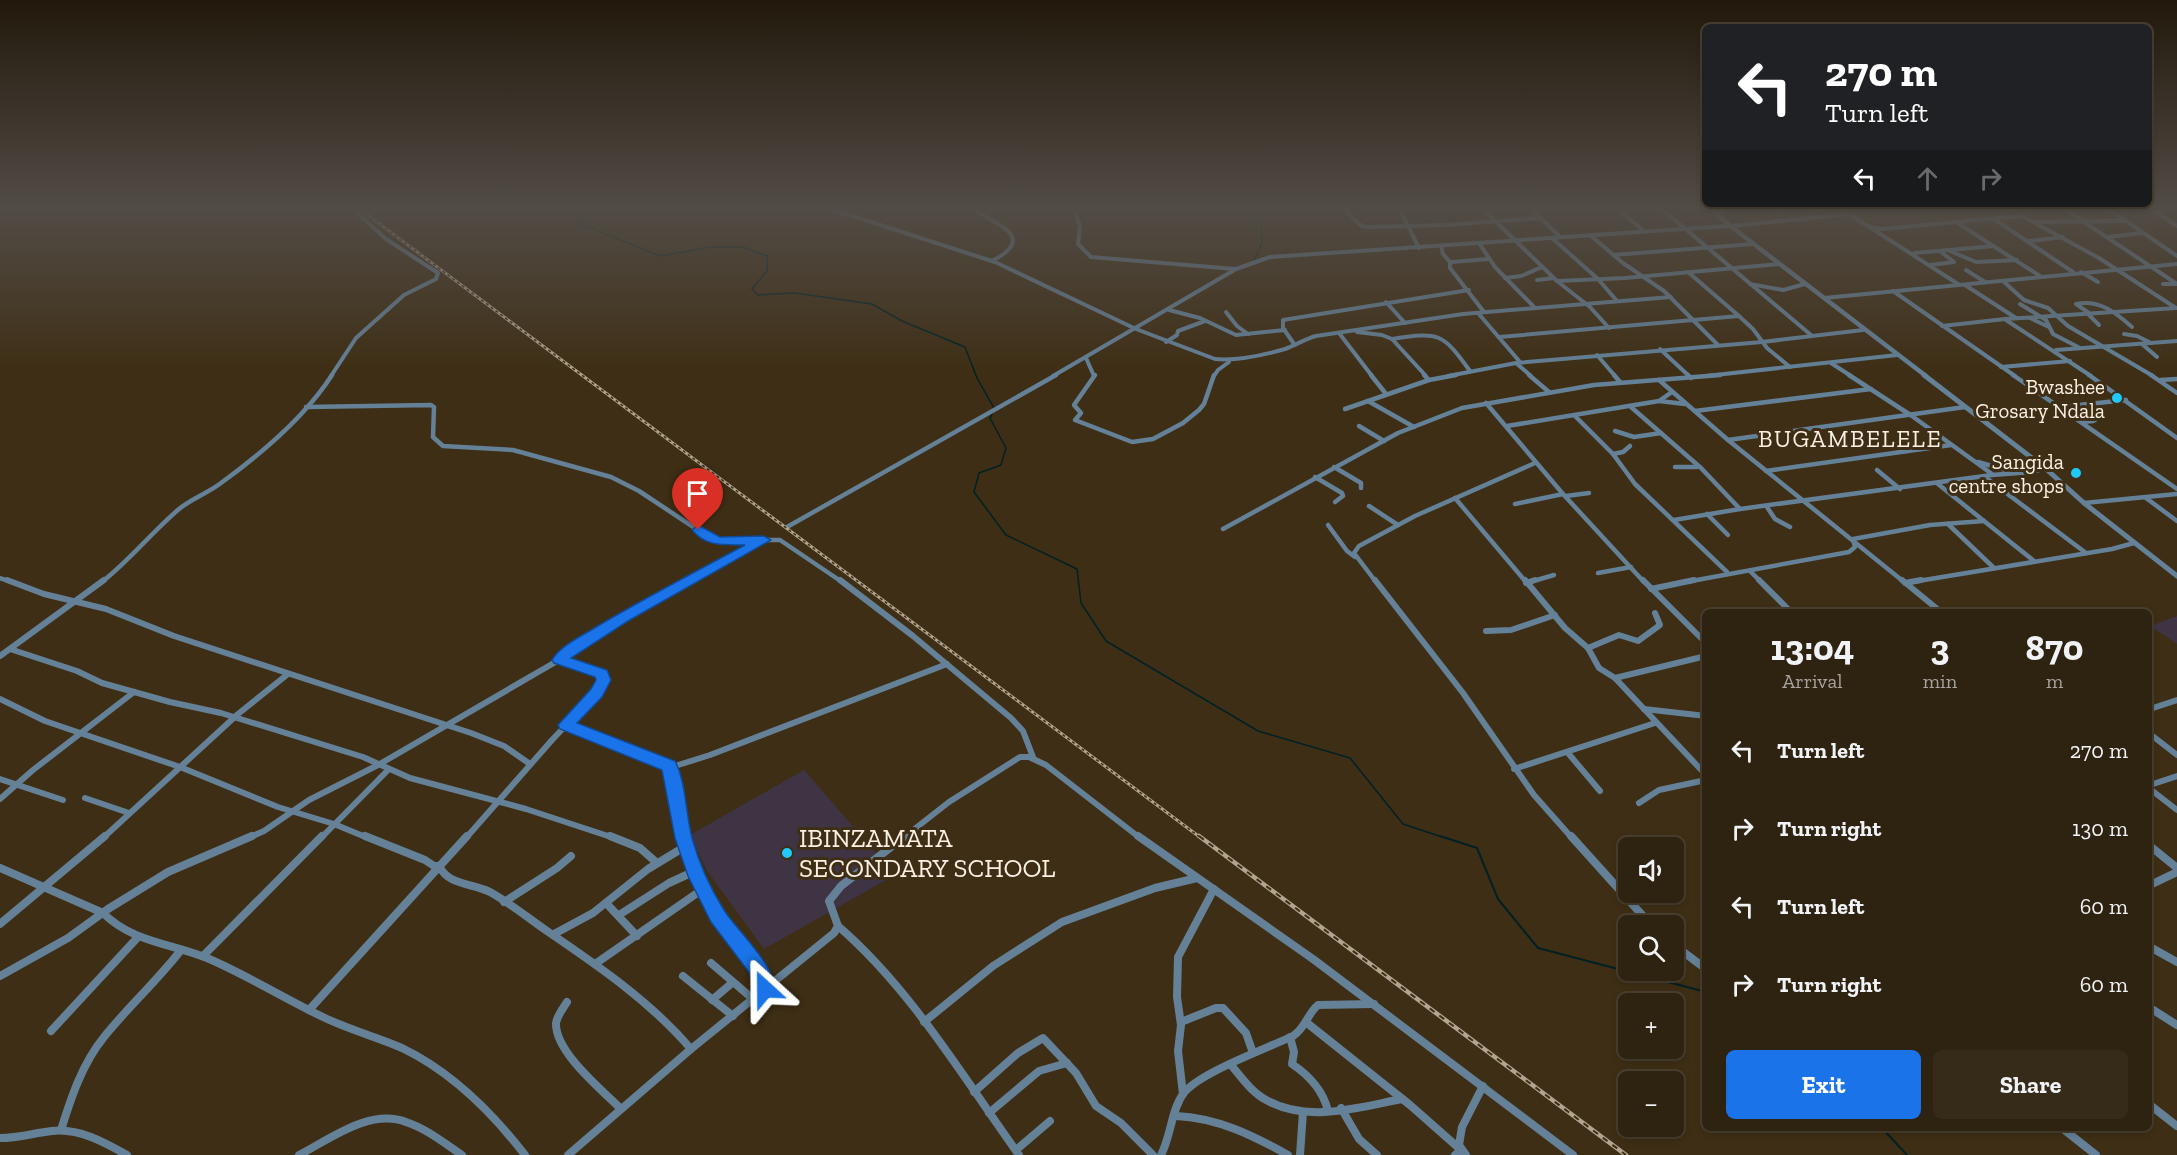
<!DOCTYPE html>
<html lang="en">
<head>
<meta charset="utf-8">
<style>
  body { margin:0; font-family:"Zilla Slab",serif; background:#362a19; color:#f1f3f6; height:100vh; display:flex; flex-direction:column; font-size:22px; white-space:nowrap }
  * { box-sizing:border-box; margin:0 }
  p { font-size:20px; color:#a7a49f }
  .icon { flex:none; width:33px; height:33px; fill:none; stroke:currentColor; stroke-width:2; stroke-linecap:round; stroke-linejoin:round }
  .map { position:relative; flex:1; overflow:hidden }
  .sheet { position:absolute; left:1702px; top:609px; width:450px; height:522px; display:flex; flex-direction:column; background:#2e2210; border-radius:9px; box-shadow:0 3px 9px #0003,0 0 0 2px #493f30 }
  .sheet>* { flex:none }
  .guide { position:absolute; left:1702px; top:24px; width:450px; height:183px; border-radius:9px; box-shadow:0 3px 9px #0003,0 0 0 2px #493f30; background:#202124; color:#fff; overflow:hidden }
  .buttons { position:absolute; left:1618px; top:837px; display:grid; gap:12px }
  .buttons a { display:grid; place-items:center; width:66px; height:66px; border-radius:9px; background:#2e2210; box-shadow:0 3px 9px #0003,0 0 0 2px #493f30; font-size:30px }
  .pin { position:absolute; display:grid; place-items:center; width:51px; height:51px; color:#fff; margin:-62px -26px; border-radius:50% 50% 50% 0; rotate:-45deg; box-shadow:0 0 6px #0007 }
  .pin .icon { rotate:45deg }
  .me { position:absolute; width:66px; margin:-33px; rotate:336deg; stroke-linejoin:round; filter:drop-shadow(0 0 4px #0008) }
  .turn { display:flex; align-items:center; gap:21px; height:126px; padding:0 24px; font-size:27px }
  .turn .icon { width:78px; height:78px; stroke-width:2.5 }
  .turn b { display:block; font-size:42px; line-height:51px }
  .lanes { display:flex; align-items:center; height:57px; padding:0 24px; background:#0003; justify-content:center; gap:30px; direction:ltr }
  .lanes .off { opacity:.35 }
  .eta { display:flex; justify-content:space-evenly; align-items:center; height:102px; text-align:center }
  .eta b { font-size:36px; font-weight:700; line-height:42px }
  .action { display:flex; gap:12px; margin-top:auto; padding:12px 24px }
  .action a { flex:1; height:69px; border-radius:9px; background:#1a73e8; color:#fff; font-size:24px; font-weight:700; line-height:69px; text-align:center }
  .action a+a { background:#362a19; color:#f1f3f6 }
  ul { padding:0; list-style:none }
  li { display:flex; align-items:center; gap:18px; height:78px; padding:0 24px }
  li div { flex:1 }
  li b { display:block; font-size:22px }
  li em { font-style:normal }
  .map>svg:first-child { display:block }
  .education { fill:#3e3444 }
  .lines { fill:none; stroke-linecap:round; stroke-linejoin:round }
  .stream-far1 { stroke:#012124; stroke-width:1.5 }
  .stream { stroke:#012124; stroke-width:2 }
  .minor-far3 { stroke:#648198; stroke-width:4 }
  .minor-far2 { stroke:#648198; stroke-width:4.5 }
  .minor-far1 { stroke:#648198; stroke-width:6 }
  .minor { stroke:#648198; stroke-width:8 }
  .tertiary-far1 { stroke:#648198; stroke-width:4.5 }
  .tertiary { stroke:#648198; stroke-width:5 }
  .rail-far1-casing { stroke:#b1a491; stroke-width:3 }
  .rail-casing { stroke:#b1a491; stroke-width:4.5 }
  .rail-far1 { stroke:#3e2e15; stroke-width:1.5; stroke-dasharray:3; stroke-linecap:butt }
  .rail { stroke:#3e2e15; stroke-width:2; stroke-dasharray:6; stroke-linecap:butt }
  .route { fill:#1a73e8; stroke:#114b97; stroke-width:1.5 }
  .poi-dot { fill:#1fc9fd; stroke:#3e2e15; stroke-width:2 }
  .labels { text-anchor:middle; dominant-baseline:central; stroke-width:6; stroke-linejoin:round; paint-order:stroke }
  .poi-label { font-size:21px; fill:#fbf0e2; stroke:#3e2e15; text-anchor:end }
  .quarter-label { font-size:24px; letter-spacing:1.5px; fill:#fbf0e2; stroke:#3e2e15 }
  .near-poi-label { font-size:26px; fill:#fbf0e2; stroke:#3e2e15; text-anchor:start }
</style>
</head>
<body>
<div class="map">
<svg width="2177" height="1155" viewBox="0 0 2177 1155">
  <rect width="100%" height="100%" fill="#3e2e15"/>
  <!-- education -->
  <g class="education">
    <polygon points="2177,616 2177,644 2150,626"/>
    <polygon points="804,770 895,875 764,949 707,871 690,835"/>
  </g>
  <g class="lines">
    <!-- stream-far1 -->
    <g class="stream-far1">
      <polyline points="586,210 578,223 660,256 712,247 743,247 767,256 767,271 752,289 758,295 795,293 872,304 902,321 965,347 977,378 994,408"/>
      <path d="M1252,210C1266,227 1265,242 1254,260"/>
      <polyline points="993,412 990,418 1006,448 1001,465 979,473 974,492 1006,535 1077,569 1081,603 1106,641 1258,731 1350,758 1403,824 1445,838"/>
    </g>
    <!-- stream -->
    <g class="stream">
      <polyline points="1440,836 1477,848 1498,899 1538,948 1706,992"/>
      <polyline points="1882,1128 1907,1155"/>
    </g>
    <!-- minor-far3 -->
    <g class="minor-far3">
      <path d="M834,210L995,262L1136,329L1215,359C1237,361 1264,355 1285,349C1296,345 1305,339 1316,336L1463,314L1671,297"/>
      <path d="M975,210C995,224 1039,237 992,261"/>
      <polyline points="1074,210 1080,226 1078,244 1091,257 1235,269"/>
      <polyline points="1345,210 1360,225 1366,227 1446,225 1541,218"/>
      <polyline points="1400,210 1419,248"/>
      <polyline points="1484,210 1557,281 1590,307 1609,328"/>
      <polyline points="1533,210 1560,237"/>
      <polyline points="1619,210 1644,231"/>
      <polyline points="1663,210 1811,335"/>
      <polyline points="1843,210 1958,284"/>
      <polyline points="2011,210 2099,258 2176,308"/>
      <polyline points="2066,210 2177,284"/>
      <polyline points="2110,210 2177,256"/>
      <polyline points="2153,210 2177,226"/>
      <polyline points="1719,217 1723,210"/>
      <polyline points="1994,219 2073,272"/>
      <polyline points="1956,222 2040,276"/>
      <polyline points="2036,222 2124,221"/>
      <polyline points="1869,227 1881,229 2022,216"/>
      <polyline points="1590,235 1623,263 1664,291 1693,320 1739,316 1753,329 1767,348 1790,367"/>
      <polyline points="2108,237 2142,233"/>
      <polyline points="1552,238 1598,279 1617,301"/>
      <polyline points="2029,241 2063,237"/>
      <polyline points="1479,243 1495,267 1535,308"/>
      <polyline points="1441,246 1443,254 1450,262 1450,268 1484,312"/>
      <polyline points="1950,251 1976,262 2017,260"/>
      <polyline points="1914,253 1994,246"/>
      <polyline points="1613,255 1753,244"/>
      <polyline points="1451,262 1489,259"/>
      <polyline points="1930,265 1954,262 1941,252"/>
      <polyline points="1966,270 1985,282"/>
      <polyline points="1688,272 1739,316"/>
      <polyline points="2081,272 2098,282"/>
      <polyline points="1505,278 1521,276 1542,267"/>
      <polyline points="1537,280 1554,278"/>
      <polyline points="1557,281 1625,278 1779,264"/>
      <polyline points="2003,281 2024,300 2048,308 2068,326 2153,376"/>
      <polyline points="1750,284 1783,290 1805,284"/>
      <polyline points="2163,284 2175,284"/>
      <polyline points="1965,285 2016,318"/>
      <polyline points="1893,291 2015,376"/>
      <polyline points="1824,298 2177,264"/>
      <polyline points="1386,302 1405,323"/>
      <polyline points="2020,304 2046,320 2053,334 2080,348"/>
      <polyline points="1169,310 1200,318 1236,335 1285,330"/>
      <polyline points="1226,312 1237,326 1248,334"/>
      <polyline points="1478,313 1520,362"/>
      <path d="M2089,313L2076,304C2099,299 2115,312 2132,327"/>
      <polyline points="2088,314 2099,325"/>
      <polyline points="2030,318 2049,327"/>
      <polyline points="2006,320 2091,376"/>
      <polyline points="1942,326 2005,319 2176,308"/>
      <polyline points="1357,332 1382,335 1392,339 1426,376"/>
      <polyline points="1339,333 1372,376"/>
      <polyline points="2124,334 2137,336 2151,343"/>
      <polyline points="1499,337 1693,320 1718,345"/>
      <path d="M1392,339C1439,332 1442,332 1470,371"/>
      <polyline points="1166,342 1177,335 1178,331 1205,321"/>
      <polyline points="1294,344 1283,328 1283,320 1469,290"/>
      <polyline points="2142,344 2157,357"/>
      <polyline points="1660,349 1689,376"/>
      <polyline points="2056,350 2177,341"/>
      <polyline points="1597,355 1615,376"/>
      <polyline points="1086,358 1094,376"/>
      <polyline points="1516,363 1531,376"/>
      <polyline points="1831,363 1851,376"/>
      <polyline points="2001,367 2070,361"/>
      <polyline points="331,376 356,338 404,295 436,279 438,273 386,239 354,210"/>
      <polyline points="1053,376 1236,269 1270,257 1742,225 1848,214"/>
      <polyline points="1214,376 1218,370 1229,362"/>
      <polyline points="1448,376 1516,363 1762,342 1863,330"/>
      <polyline points="1706,376 1897,355"/>
    </g>
    <!-- minor-far2 -->
    <g class="minor-far2">
      <polyline points="1095,375 1074,405 1081,413 1075,420 1132,442 1153,439 1183,423 1199,410 1204,404 1214,375"/>
      <polyline points="1371,375 1386,394"/>
      <polyline points="1424,375 1429,380"/>
      <polyline points="1529,375 1549,392"/>
      <polyline points="1614,375 1620,382"/>
      <polyline points="1688,375 1691,378"/>
      <polyline points="1849,375 1912,416 1992,474"/>
      <polyline points="2013,375 2177,489"/>
      <polyline points="2089,375 2177,438"/>
      <polyline points="2151,375 2177,393"/>
      <polyline points="1659,380 1728,440 1904,582"/>
      <polyline points="2161,380 2177,379"/>
      <polyline points="1368,401 1414,427"/>
      <polyline points="1659,401 1685,404"/>
      <polyline points="1486,403 1563,494 1644,582"/>
      <polyline points="306,407 431,405 434,407 433,437 443,446 513,450 611,477 639,491 713,540 780,540 842,582"/>
      <polyline points="1631,407 1701,468 1740,509 1992,475 2032,472 2045,468"/>
      <polyline points="2060,407 2126,400"/>
      <polyline points="1345,409 1429,380 1456,375"/>
      <polyline points="1695,411 1871,389"/>
      <polyline points="1575,416 1613,454 1635,484 1727,572"/>
      <polyline points="2082,422 2093,421 2101,416"/>
      <polyline points="1359,426 1384,441"/>
      <polyline points="1507,426 1659,401 1672,392"/>
      <polyline points="1615,431 1634,437 1661,433"/>
      <polyline points="1728,440 1965,407"/>
      <polyline points="1613,454 1623,452 1630,446"/>
      <polyline points="1978,462 2009,471"/>
      <polyline points="1334,467 1361,483 1361,488"/>
      <polyline points="1675,467 1697,467"/>
      <polyline points="1877,470 1900,489"/>
      <polyline points="1766,471 1951,445"/>
      <polyline points="1315,477 1342,493 1343,496 1335,502"/>
      <polyline points="1985,477 2086,553"/>
      <polyline points="1566,496 1589,493"/>
      <polyline points="1455,498 1526,582"/>
      <polyline points="2146,498 2177,521"/>
      <polyline points="2084,503 2177,494"/>
      <polyline points="1515,504 1563,494"/>
      <polyline points="1369,506 1398,525"/>
      <polyline points="1767,507 1775,519 1790,527"/>
      <polyline points="1707,514 1728,535"/>
      <polyline points="1674,520 1740,509"/>
      <polyline points="1984,521 2034,561"/>
      <polyline points="1948,524 1994,568"/>
      <polyline points="1328,525 1347,551 1355,557"/>
      <polyline points="787,527 1056,375"/>
      <polyline points="1223,529 1398,433 1462,408 1594,385 1720,375"/>
      <polyline points="1750,571 1761,582"/>
      <polyline points="1598,573 1631,567"/>
      <polyline points="0,578 11,582"/>
      <path d="M102,582C130,560 152,532 179,509C191,499 208,493 221,483C261,454 305,417 332,375"/>
      <polyline points="691,582 764,540"/>
      <polyline points="1376,582 1354,553 1359,546 1415,516 1535,463"/>
      <polyline points="1530,582 1554,575"/>
      <polyline points="1686,582 1849,552 1855,547 1853,539 1930,525 1984,521 1938,484"/>
      <polyline points="1912,582 2112,549 2134,543"/>
    </g>
    <!-- minor-far1 -->
    <g class="minor-far1">
      <polyline points="7,580 44,594 106,609 174,636 471,733 504,746 530,764"/>
      <polyline points="840,580 913,636 1011,718 1023,731 1033,757"/>
      <polyline points="1375,580 1463,693 1534,795 1572,838"/>
      <polyline points="1525,580 1565,628 1588,648 1599,668 1615,678 1706,775"/>
      <polyline points="1643,580 1706,643"/>
      <polyline points="1759,580 1791,612"/>
      <polyline points="1902,580 1941,612"/>
      <polyline points="1526,583 1535,580"/>
      <polyline points="1905,583 1921,580"/>
      <polyline points="1651,589 1694,580"/>
      <polyline points="1486,631 1511,630 1555,615"/>
      <polyline points="1588,648 1619,635 1638,641 1660,625 1655,613"/>
      <polyline points="10,649 77,671 102,683 170,702 221,713 363,757 410,778 526,809 614,838"/>
      <polyline points="0,656 104,580"/>
      <polyline points="1615,678 1706,656"/>
      <polyline points="0,699 45,721 180,767 278,807 334,824 368,838"/>
      <polyline points="1644,709 1706,716"/>
      <polyline points="2150,709 2177,700"/>
      <polyline points="566,725 664,765 675,766 710,755 947,664"/>
      <polyline points="2150,734 2177,755"/>
      <polyline points="1568,753 1600,791"/>
      <polyline points="670,766 684,838"/>
      <polyline points="1514,769 1655,723"/>
      <polyline points="0,779 63,800"/>
      <polyline points="2150,785 2177,776"/>
      <polyline points="2150,789 2177,810"/>
      <polyline points="85,798 129,813"/>
      <polyline points="0,799 33,770 134,692"/>
      <polyline points="1639,803 1659,790 1706,780"/>
      <polyline points="103,838 238,714 288,674"/>
      <path d="M248,838L264,831L309,800L378,765L559,660C600,627 648,605 694,580"/>
      <polyline points="321,838 388,770"/>
      <polyline points="466,838 552,740 592,698 604,680 601,673 559,660"/>
      <polyline points="903,838 949,802 1020,757 1029,757 1046,765 1140,838"/>
    </g>
    <!-- minor -->
    <g class="minor">
      <path d="M365,836L425,860L434,866H439C449,886 473,883 490,892C510,903 528,918 547,931C597,965 651,1002 691,1049"/>
      <polyline points="610,836 640,848 657,863"/>
      <path d="M684,836C691,865 702,894 719,918C736,942 757,960 765,989"/>
      <polyline points="1138,836 1313,959 1573,1155"/>
      <polyline points="1571,836 1652,926"/>
      <polyline points="2150,846 2177,868"/>
      <path d="M0,868L103,913C132,942 170,943 207,958C247,975 285,999 325,1018C350,1030 377,1037 402,1048C452,1072 491,1111 525,1155"/>
      <polyline points="2150,885 2177,872"/>
      <polyline points="504,902 557,868 571,856"/>
      <polyline points="606,903 637,936"/>
      <polyline points="619,915 669,883 695,871"/>
      <polyline points="0,924 105,836"/>
      <path d="M838,926C911,989 963,1077 1019,1155"/>
      <polyline points="554,934 593,913 648,869 686,846"/>
      <polyline points="1674,945 1706,969"/>
      <polyline points="2150,947 2177,962"/>
      <polyline points="203,956 322,836"/>
      <polyline points="711,963 753,999"/>
      <polyline points="595,964 703,889"/>
      <polyline points="0,976 68,938 108,909 168,872 252,836"/>
      <polyline points="683,976 733,1016"/>
      <polyline points="712,1000 732,983"/>
      <path d="M567,1002C563,1008 557,1016 556,1023C555,1052 602,1090 621,1109"/>
      <polyline points="2150,1008 2177,1025"/>
      <polyline points="309,1010 467,836"/>
      <polyline points="924,1022 993,966 1062,922 1155,888 1197,878"/>
      <polyline points="1181,1022 1216,1008 1223,1008 1246,1033 1253,1053"/>
      <polyline points="1307,1023 1410,1105 1461,1150 1455,1155"/>
      <polyline points="51,1031 138,937"/>
      <path d="M1290,1037L1294,1052L1292,1064C1310,1076 1323,1090 1328,1111"/>
      <path d="M1231,1065C1242,1078 1252,1093 1268,1101C1309,1123 1360,1107 1402,1099"/>
      <polyline points="974,1092 1018,1053 1043,1038 1076,1073 1096,1106 1121,1123 1153,1155"/>
      <polyline points="1183,1094 1178,1051 1181,1025 1177,997 1178,957 1214,889"/>
      <polyline points="2150,1105 2177,1126"/>
      <polyline points="1341,1108 1359,1139 1377,1155"/>
      <polyline points="989,1113 1039,1071 1067,1063"/>
      <path d="M1176,1116C1218,1118 1252,1135 1288,1155"/>
      <polyline points="2062,1128 2096,1155"/>
      <path d="M61,1130C71,1098 82,1064 104,1037C128,1007 157,981 181,950"/>
      <path d="M0,1138C18,1138 34,1133 52,1131C79,1128 104,1142 127,1155"/>
      <polyline points="1016,1150 1050,1121"/>
      <path d="M299,1155C330,1139 370,1108 406,1122C427,1129 444,1143 462,1155"/>
      <polyline points="568,1155 691,1049 834,933 838,926 829,901 841,886 905,836"/>
      <path d="M1161,1155C1171,1136 1171,1111 1183,1094C1198,1073 1268,1048 1293,1036C1306,1028 1307,1014 1318,1005L1374,1004"/>
      <polyline points="1300,1155 1303,1112"/>
      <polyline points="1466,1155 1459,1145 1462,1127 1483,1086"/>
    </g>
    <!-- tertiary-far1 -->
    <polyline class="tertiary-far1" points="1713,210 1729,225 1926,376"/>
    <!-- tertiary -->
    <polyline class="tertiary" points="1924,375 2045,468 2084,503 2177,576"/>
    <defs>
      <polyline id="rail-far1" points="361,210 1201,838"/>
      <polyline id="rail" points="1199,836 1626,1155"/>
    </defs>
    <!-- rail-far1 casing -->
    <use href="#rail-far1" class="rail-far1-casing"/>
    <!-- rail casing -->
    <use href="#rail" class="rail-casing"/>
    <!-- rail-far1 -->
    <use href="#rail-far1" class="rail-far1"/>
    <!-- rail -->
    <use href="#rail" class="rail"/>
  </g>
  <!-- sky -->
  <linearGradient id="sky" x2="0" y2="1"><stop stop-color="#22190c"/><stop offset="0.56" stop-color="#524c46"/><stop offset="1" stop-color="#524c46" stop-opacity="0"/></linearGradient>
  <rect width="2177" height="372" fill="url(#sky)"/>
  <!-- route -->
  <path class="route" d="M698,525L720,537L764,536L771,540L628,621L571,658L607,670L611,680L602,697L577,723L675,761C686,782 686,815 692,838C699,863 710,888 724,910C736,930 783,971 772,995L765,998L758,995L749,972L711,922L688,876L675,838L662,770L560,729L558,725L591,689L596,680L595,677L554,663L552,660C561,645 582,636 596,627C645,598 695,572 745,545C724,545 706,547 692,530Z"/>
  <!-- markers -->
  <g class="poi-dot">
    <circle cx="2117" cy="398" r="6"/>
    <circle cx="2076" cy="473" r="6"/>
    <circle cx="787" cy="853" r="6"/>
  </g>
  <g class="labels">
    <!-- poi labels -->
    <g class="poi-label">
      <text x="2105" y="386">Bwashee<tspan x="2105" dy="24">Grosary Ndala</tspan></text>
      <text x="2064" y="461">Sangida<tspan x="2064" dy="24">centre shops</tspan></text>
    </g>
    <!-- quarter labels -->
    <g class="quarter-label">
      <text x="1850" y="438">BUGAMBELELE</text>
    </g>
    <!-- near-poi labels -->
    <g class="near-poi-label">
      <text x="799" y="838">IBINZAMATA<tspan x="799" dy="30">SECONDARY SCHOOL</tspan></text>
    </g>
  </g>
</svg>
<div class="buttons">
<a><svg class="icon" aria-label="sound" viewBox="0 0 24 24"><path d="M4 9h4l5-4v14l-5-4H4zM17 9q2 3 0 6"/></svg></a>
<a><svg class="icon" aria-label="search" viewBox="0 0 24 24"><circle cx="10" cy="10" r="6"/><path d="M15 15l6 6"/></svg></a>
<a>+</a>
<a>−</a>
</div>
<div class="pin" style="left:698px;top:530px;background:#d93025"><svg class="icon" aria-label="arrive" viewBox="0 0 24 24"><path d="M6 21V4h12l-3 4 3 4H6"/></svg></div>
<svg class="me" style="left:765px;top:989px" viewBox="-20 -20 40 40"><path d="M0-17L14 15 0 8-14 15z" fill="#1a73e8" stroke="#fff" stroke-width="4"/></svg>
<div class="guide">
<div class="turn"><svg class="icon" aria-label="left" viewBox="0 0 24 24"><path d="M17 20v-9H6M10 6l-5 5 5 5"/></svg><div><b>270 m</b>Turn left</div></div>
<div class="lanes"><svg class="icon" aria-label="left" viewBox="0 0 24 24"><path d="M17 20v-9H6M10 6l-5 5 5 5"/></svg><svg class="icon off" aria-label="ahead" viewBox="0 0 24 24"><path d="M12 20V5M6 11l6-6 6 6"/></svg><svg class="icon off" aria-label="right" viewBox="0 0 24 24"><path d="M7 20v-9h11M14 6l5 5-5 5"/></svg></div>
</div>
<section class="sheet">
<div class="eta">
<div><b>13:04</b><p>Arrival</p></div>
<div><b>3</b><p>min</p></div>
<div><b>870</b><p>m</p></div>
</div>
<ul>
<li><svg class="icon" aria-label="left" viewBox="0 0 24 24"><path d="M17 20v-9H6M10 6l-5 5 5 5"/></svg><div><b>Turn left</b></div><em>270 m</em></li>
<li><svg class="icon" aria-label="right" viewBox="0 0 24 24"><path d="M7 20v-9h11M14 6l5 5-5 5"/></svg><div><b>Turn right</b></div><em>130 m</em></li>
<li><svg class="icon" aria-label="left" viewBox="0 0 24 24"><path d="M17 20v-9H6M10 6l-5 5 5 5"/></svg><div><b>Turn left</b></div><em>60 m</em></li>
<li><svg class="icon" aria-label="right" viewBox="0 0 24 24"><path d="M7 20v-9h11M14 6l5 5-5 5"/></svg><div><b>Turn right</b></div><em>60 m</em></li>
</ul>
<div class="action"><a>Exit</a><a>Share</a></div>
</section>
</div>
</body>
</html>
